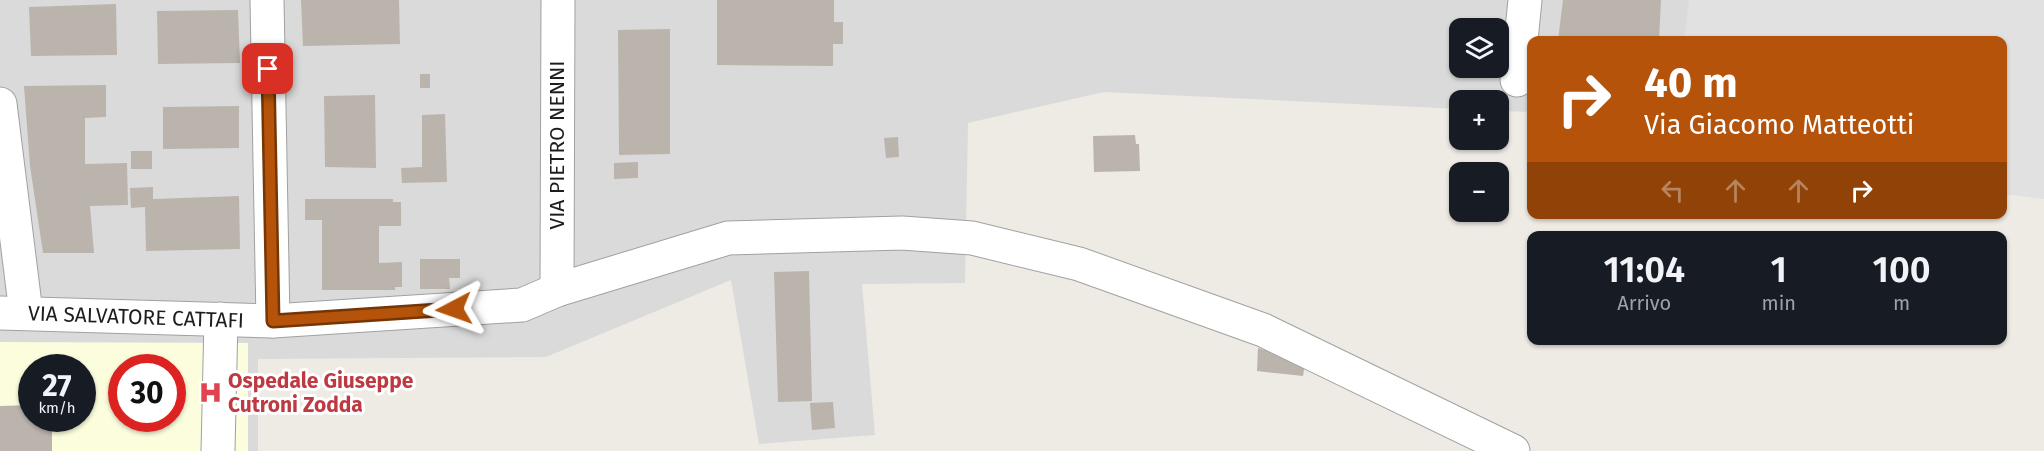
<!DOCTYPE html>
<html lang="it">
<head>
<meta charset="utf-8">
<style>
  body { margin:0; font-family:"Fira Sans",sans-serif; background:#242831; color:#f1f3f6; height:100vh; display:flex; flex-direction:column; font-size:22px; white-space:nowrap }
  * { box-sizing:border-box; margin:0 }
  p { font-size:20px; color:#9ea1a6 }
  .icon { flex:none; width:33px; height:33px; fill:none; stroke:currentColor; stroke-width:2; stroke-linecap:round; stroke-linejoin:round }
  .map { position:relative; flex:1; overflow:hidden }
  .sheet { position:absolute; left:1527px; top:231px; width:480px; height:114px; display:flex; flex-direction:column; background:#171b24; border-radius:12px; box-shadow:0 2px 4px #0004 }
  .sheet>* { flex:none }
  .hud { position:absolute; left:1527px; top:36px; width:480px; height:183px; border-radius:12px; box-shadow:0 2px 4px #0004; background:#b45309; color:#fff; overflow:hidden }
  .tools { position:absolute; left:1449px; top:18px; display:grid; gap:12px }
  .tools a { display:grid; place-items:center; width:60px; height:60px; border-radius:12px; background:#171b24; box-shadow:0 2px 4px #0004; font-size:30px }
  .speed { position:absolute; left:18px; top:354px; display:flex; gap:12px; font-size:30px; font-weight:700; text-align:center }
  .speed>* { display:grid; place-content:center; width:78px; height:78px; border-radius:50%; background:#171b24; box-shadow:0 2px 4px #0004; line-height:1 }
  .speed small { font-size:15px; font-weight:400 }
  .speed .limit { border:9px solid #d22; background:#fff; color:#111 }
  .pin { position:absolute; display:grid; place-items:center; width:51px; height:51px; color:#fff; margin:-26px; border-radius:12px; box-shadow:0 3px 9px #0006 }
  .me { position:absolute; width:66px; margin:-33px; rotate:266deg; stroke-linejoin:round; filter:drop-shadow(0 0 4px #0008) }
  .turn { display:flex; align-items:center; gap:21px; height:126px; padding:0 18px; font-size:27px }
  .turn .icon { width:78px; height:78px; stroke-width:2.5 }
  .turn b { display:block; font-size:42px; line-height:51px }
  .lanes { display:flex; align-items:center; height:57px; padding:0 18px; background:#0003; justify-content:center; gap:30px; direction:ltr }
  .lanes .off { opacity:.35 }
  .eta { display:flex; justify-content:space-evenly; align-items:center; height:102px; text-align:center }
  .eta b { font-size:36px; font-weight:600; line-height:42px }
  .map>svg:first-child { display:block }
  .residential { fill:#dbdada; fill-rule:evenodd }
  .education { fill:#fbfddd; fill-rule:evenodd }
  .parking { fill:#e1e1e1 }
  .building { fill:#bab4ad }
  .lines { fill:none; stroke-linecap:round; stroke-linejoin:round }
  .minor-casing { stroke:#a1a1a1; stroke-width:35 }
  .minor { stroke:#fff; stroke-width:33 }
  .route-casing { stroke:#753606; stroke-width:15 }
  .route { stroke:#b45309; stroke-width:10 }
  .labels { text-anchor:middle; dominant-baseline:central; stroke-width:6; stroke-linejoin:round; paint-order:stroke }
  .street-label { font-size:21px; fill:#1d1d1d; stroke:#fff }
  .health-label { font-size:21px; font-weight:bold; fill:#be3a42; stroke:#fff; text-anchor:start }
</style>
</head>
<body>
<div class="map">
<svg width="2044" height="451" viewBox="0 0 2044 451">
  <rect width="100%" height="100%" fill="#eeebe4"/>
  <!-- residential -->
  <path class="residential" d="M0,0H2044L2002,40H1532L1531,112L1499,111L1498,100H1460L1459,109L1104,92L968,123L965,283L862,284L875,435L759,444L731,280L546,357L258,359V451H0ZM1460,28H1498V68H1460ZM32,368H82V418H32ZM122,368H172V418H122Z"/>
  <!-- education -->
  <path class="education" d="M0,342L248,343V451H0ZM32,368H82V418H32ZM122,368H172V418H122Z"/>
  <!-- parking -->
  <polygon class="parking" points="1689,0 2044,0 2044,199 2003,194 2002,40 1684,40"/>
  <!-- building -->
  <g class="building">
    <polygon points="301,0 399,0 400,44 303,46"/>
    <polygon points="717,0 834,0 834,22 843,22 843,44 833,44 833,66 717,65"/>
    <polygon points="1563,0 1661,0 1659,40 1558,40"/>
    <polygon points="116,4 117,55 31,56 29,7"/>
    <polygon points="238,10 240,63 158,64 157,11"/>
    <polygon points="670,29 670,154 619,155 618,30"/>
    <rect x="420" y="74" width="10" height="14"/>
    <polygon points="106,85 106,117 85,118 85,164 127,163 128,205 90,206 94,253 43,253 30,166 24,86"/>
    <polygon points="375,95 376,168 325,167 324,96"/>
    <polygon points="239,106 239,148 163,149 163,107"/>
    <polygon points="445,114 447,182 402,183 401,168 422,167 422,115"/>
    <polygon points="1135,135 1136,144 1139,144 1140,171 1094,172 1093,136"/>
    <polygon points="898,137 899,157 886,158 884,138"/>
    <rect x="131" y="151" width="21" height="18"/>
    <polygon points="638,162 638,178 614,179 614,163"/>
    <polygon points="153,187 153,199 239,196 240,249 146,251 145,207 131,208 130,188"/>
    <polygon points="305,199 393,199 393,202 401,202 401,226 379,226 379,263 402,262 402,287 395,287 395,290 322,290 322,220 305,220"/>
    <polygon points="420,259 460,259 460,278 449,278 450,289 420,289"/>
    <polygon points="809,271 812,401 778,402 774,272"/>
    <polygon points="1258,348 1305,363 1303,376 1257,371"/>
    <polygon points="833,402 835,428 812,430 810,403"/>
    <polygon points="32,405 32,418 52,418 52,451 0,451 0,406"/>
  </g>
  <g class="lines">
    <defs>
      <g id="minor">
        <polyline points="267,0 273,321"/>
        <polyline points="1517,80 1525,0"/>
        <polyline points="0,104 26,313"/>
        <polyline points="557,290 558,0"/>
        <polyline points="0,313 273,321 522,305 557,290 728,238 902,233 972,238 1079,264 1263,330 1513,451"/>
        <polyline points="218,451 221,319"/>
      </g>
    </defs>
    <!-- minor casing -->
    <use href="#minor" class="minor-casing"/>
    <!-- minor -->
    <use href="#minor" class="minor"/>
  </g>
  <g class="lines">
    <defs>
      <polyline id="route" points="268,69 273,321 454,309"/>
    </defs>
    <!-- route casing -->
    <use href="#route" class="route-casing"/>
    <!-- route -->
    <use href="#route" class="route"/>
  </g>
  <!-- icons -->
  <defs>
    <symbol id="hospital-bare" viewBox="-9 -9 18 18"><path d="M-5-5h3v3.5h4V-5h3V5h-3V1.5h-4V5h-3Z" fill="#e0444e" stroke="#fff" stroke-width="2.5" paint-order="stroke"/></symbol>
  </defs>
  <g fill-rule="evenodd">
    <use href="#hospital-bare" x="194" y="376" width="33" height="33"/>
  </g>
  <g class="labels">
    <!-- street labels -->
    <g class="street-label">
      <text transform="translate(557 145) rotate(-90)">VIA PIETRO NENNI</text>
      <text transform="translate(136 317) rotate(2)">VIA SALVATORE CATTAFI</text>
    </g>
    <!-- health labels -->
    <g class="health-label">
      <text x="228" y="381">Ospedale Giuseppe<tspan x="228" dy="24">Cutroni Zodda</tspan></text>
    </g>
  </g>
</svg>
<div class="tools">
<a><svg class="icon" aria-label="layers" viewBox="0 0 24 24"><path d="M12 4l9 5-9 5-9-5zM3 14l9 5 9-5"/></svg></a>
<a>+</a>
<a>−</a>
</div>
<div class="speed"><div>27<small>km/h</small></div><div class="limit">30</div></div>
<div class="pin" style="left:268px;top:69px;background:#d93025"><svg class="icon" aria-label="arrive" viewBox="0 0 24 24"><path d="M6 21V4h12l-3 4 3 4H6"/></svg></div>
<svg class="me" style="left:454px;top:309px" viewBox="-20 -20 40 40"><path d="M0-17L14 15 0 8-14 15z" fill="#b45309" stroke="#fff" stroke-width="4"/></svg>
<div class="hud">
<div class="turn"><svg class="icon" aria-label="right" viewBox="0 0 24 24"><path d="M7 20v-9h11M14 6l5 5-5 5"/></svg><div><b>40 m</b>Via Giacomo Matteotti</div></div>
<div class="lanes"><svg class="icon off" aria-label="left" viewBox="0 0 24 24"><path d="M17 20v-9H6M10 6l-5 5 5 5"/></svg><svg class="icon off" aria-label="ahead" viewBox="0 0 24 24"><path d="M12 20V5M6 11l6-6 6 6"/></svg><svg class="icon off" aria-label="ahead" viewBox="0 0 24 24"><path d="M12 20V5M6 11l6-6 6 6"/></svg><svg class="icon" aria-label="right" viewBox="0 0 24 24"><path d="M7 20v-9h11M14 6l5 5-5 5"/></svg></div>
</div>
<section class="sheet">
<div class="eta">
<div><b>11:04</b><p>Arrivo</p></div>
<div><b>1</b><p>min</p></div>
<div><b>100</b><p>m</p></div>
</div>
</section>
</div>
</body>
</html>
